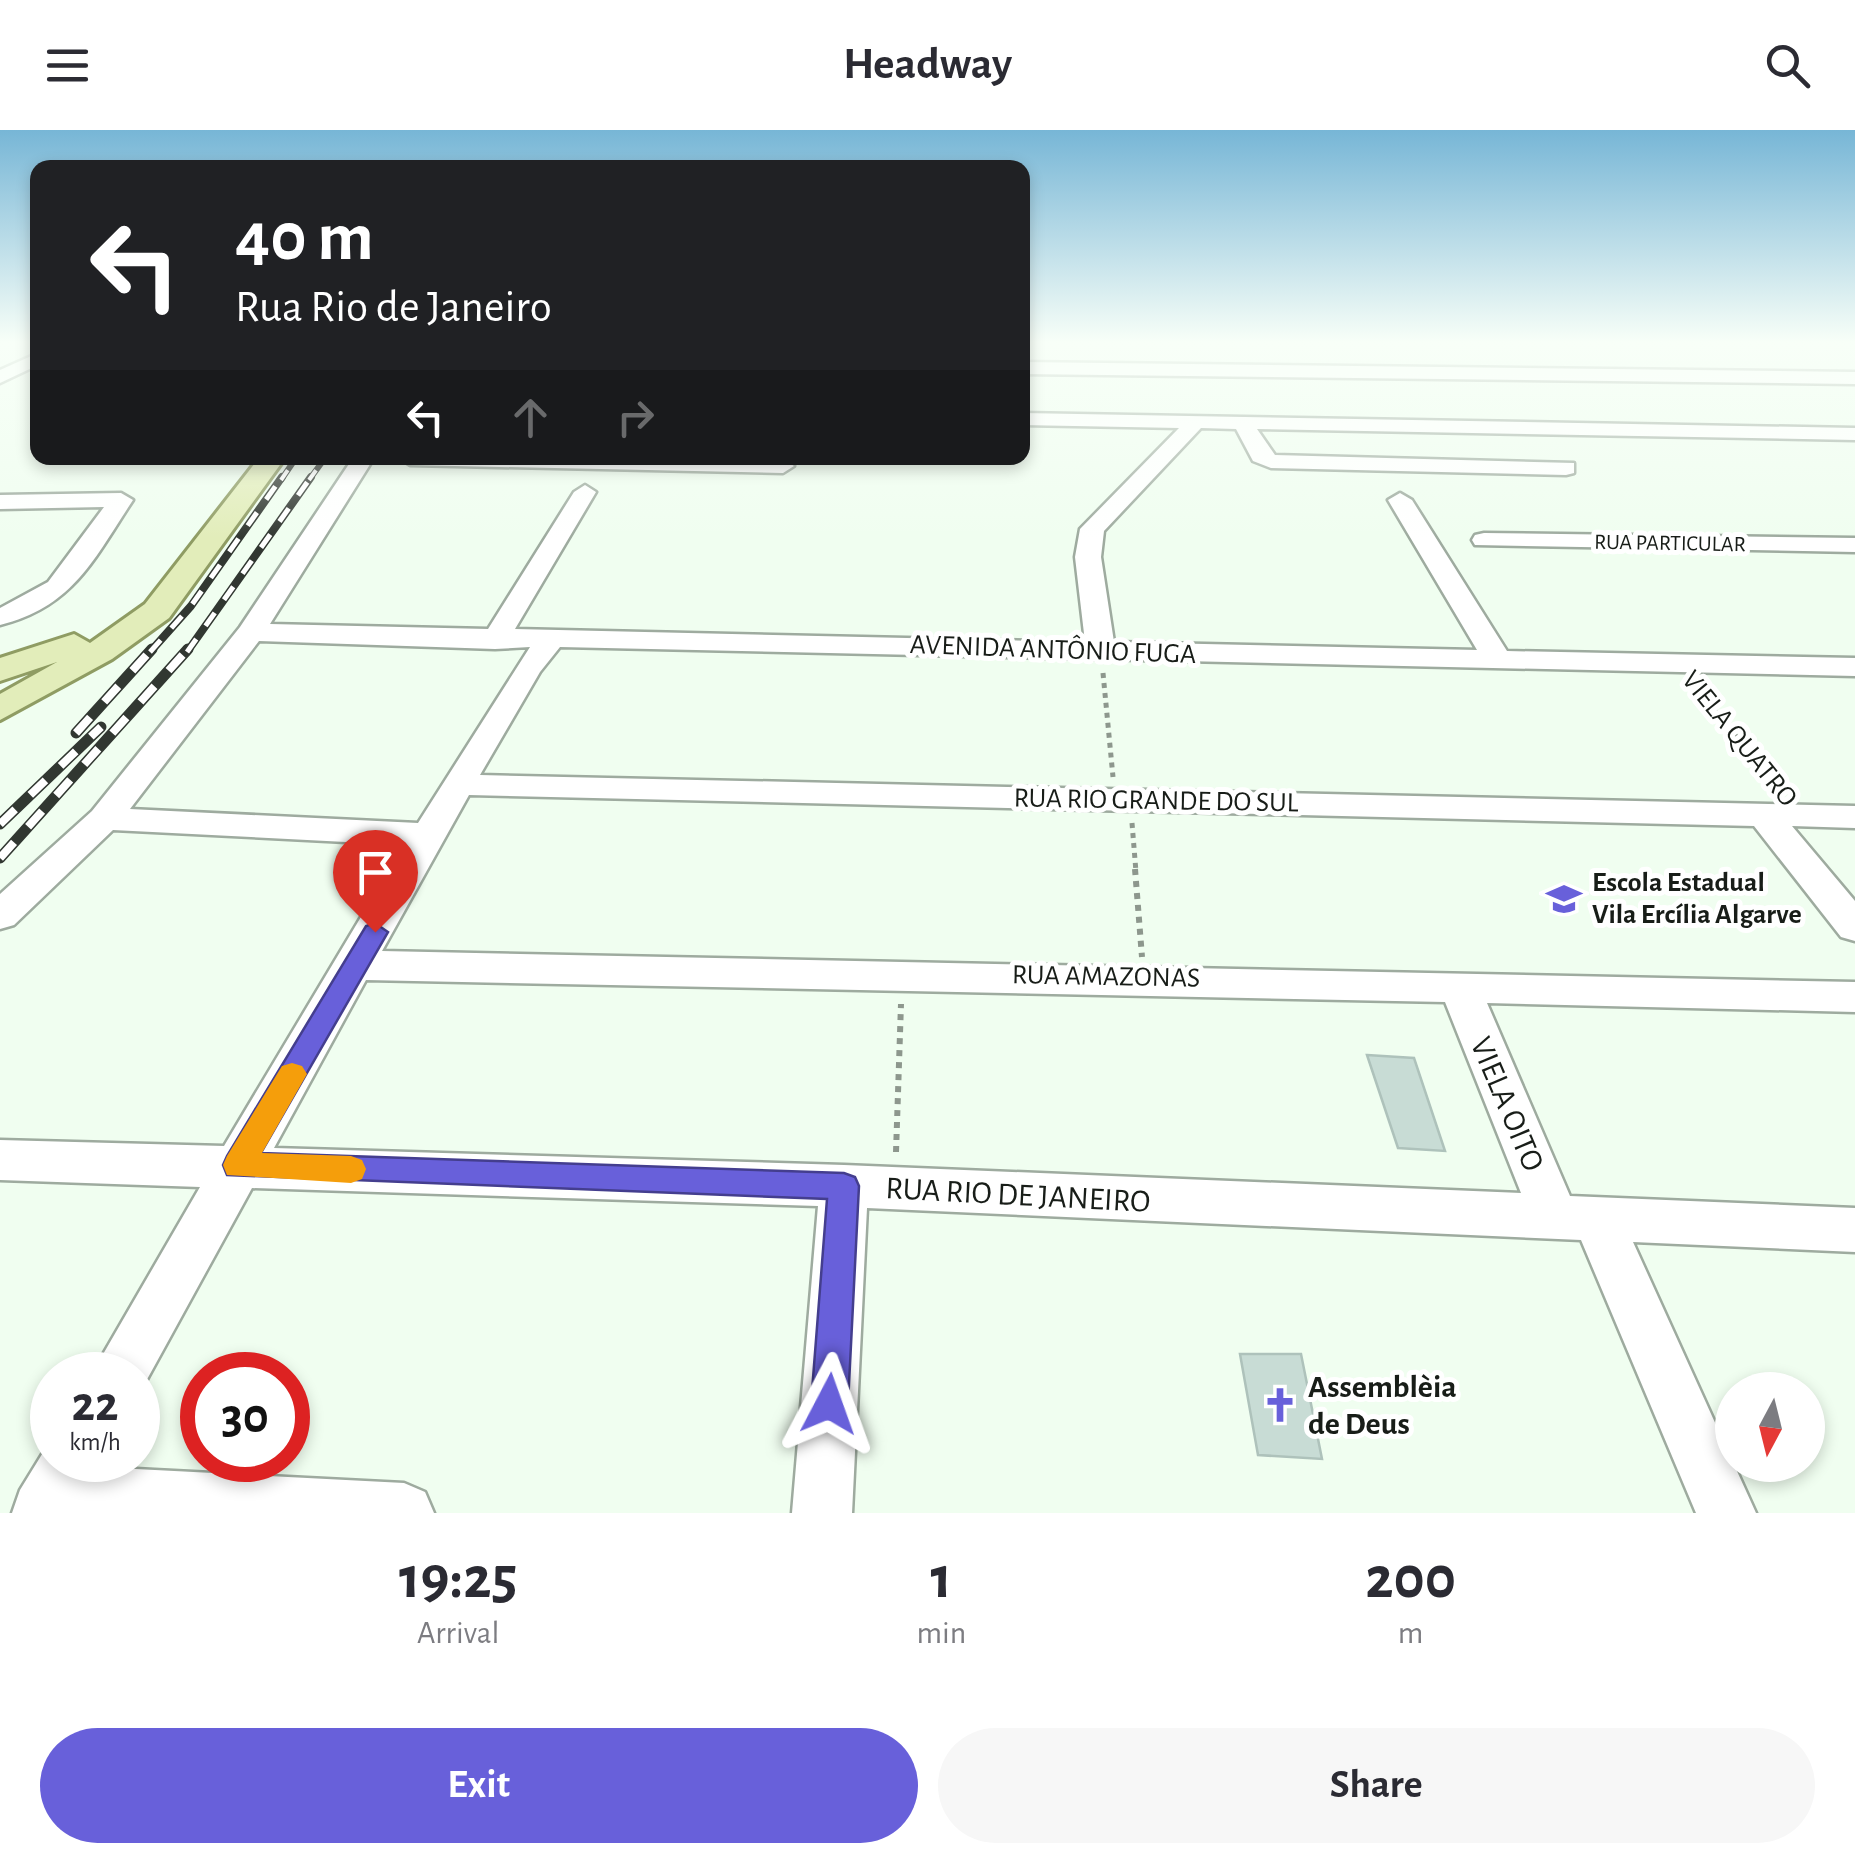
<!DOCTYPE html>
<html lang="en">
<head>
<meta charset="utf-8">
<style>
  body { margin:0; font-family:"Alegreya Sans",sans-serif; background:#f7f7f7; color:#2b2b33; height:100vh; display:flex; flex-direction:column; font-size:38px; white-space:nowrap }
  * { box-sizing:border-box; margin:0 }
  p { font-size:32px; color:#7c7c81 }
  .icon { flex:none; width:55px; height:55px; fill:none; stroke:currentColor; stroke-width:2; stroke-linecap:round; stroke-linejoin:round }
  .map { position:relative; height:1383px; overflow:hidden }
  .sheet { display:flex; flex-direction:column; background:#fff; flex:1 }
  .sheet>* { flex:none }
  .banner { position:absolute; left:30px; top:30px; width:1000px; height:305px; border-radius:20px; box-shadow:0 5px 15px #0003; background:#202124; color:#fff; overflow:hidden }
  .needle { width:65px; rotate:187deg }
  .controls { position:absolute; left:1715px; top:1242px; display:grid; gap:20px }
  .controls a { display:grid; place-items:center; width:110px; height:110px; border-radius:50%; background:#fff; box-shadow:0 5px 15px #0003; font-size:50px }
  .speed { position:absolute; left:30px; top:1222px; display:flex; gap:20px; font-size:50px; font-weight:700; text-align:center }
  .speed>* { display:grid; place-content:center; width:130px; height:130px; border-radius:50%; background:#fff; box-shadow:0 5px 15px #0003; line-height:1 }
  .speed small { font-size:25px; font-weight:400 }
  .speed .limit { border:15px solid #d22; background:#fff; color:#111 }
  .pin { position:absolute; display:grid; place-items:center; width:85px; height:85px; color:#fff; margin:-102px -42px; border-radius:50% 50% 50% 0; rotate:-45deg; box-shadow:0 0 10px #0007 }
  .pin .icon { rotate:45deg }
  .me { position:absolute; width:110px; margin:-55px; rotate:4deg; stroke-linejoin:round; filter:drop-shadow(0 0 8px #0008) }
  .turn { display:flex; align-items:center; gap:35px; height:210px; padding:0 40px; font-size:45px }
  .turn .icon { width:130px; height:130px; stroke-width:2.5 }
  .turn b { display:block; font-size:70px; line-height:85px }
  .lanes { display:flex; align-items:center; height:95px; padding:0 40px; background:#0003; justify-content:center; gap:50px; direction:ltr }
  .lanes .off { opacity:.35 }
  .eta { display:flex; justify-content:space-evenly; align-items:center; height:170px; text-align:center }
  .eta b { font-size:60px; font-weight:700; line-height:70px }
  .primary-button { display:flex; gap:20px; margin-top:auto; padding:20px 40px }
  .primary-button a { flex:1; height:115px; border-radius:60px; background:#6860da; color:#fff; font-size:40px; font-weight:700; line-height:115px; text-align:center }
  .primary-button a+a { background:#f7f7f7; color:#2b2b33 }
  header { display:flex; justify-content:space-between; align-items:center; height:130px; padding:0 40px; background:#fff; font-size:45px; font-weight:700 }
  .map>svg:first-child { display:block }
  .building { fill:#c8dcd5; stroke:#aec2bb; stroke-width:2.5 }
  .lines { fill:none; stroke-linecap:round; stroke-linejoin:round }
  .minor-casing { stroke:#9eab9f; stroke-width:5 }
  .major-casing { stroke:#8f9c63; stroke-width:6 }
  .path-far1 { stroke:#8d978d; stroke-width:5; stroke-dasharray:5 5; stroke-linecap:butt }
  .path { stroke:#8d978d; stroke-width:6; stroke-dasharray:6 6; stroke-linecap:butt }
  .minor { fill:#fff; fill-rule:evenodd }
  .major { fill:#e2edba; fill-rule:evenodd }
  .rail-far2-casing { stroke:#313731; stroke-width:6 }
  .rail-far1-casing { stroke:#313731; stroke-width:8 }
  .rail-casing { stroke:#313731; stroke-width:11 }
  .rail-far2 { stroke:#fff; stroke-width:4; stroke-dasharray:12; stroke-linecap:butt }
  .rail-far1 { stroke:#fff; stroke-width:5; stroke-dasharray:16; stroke-linecap:butt }
  .rail { stroke:#fff; stroke-width:8; stroke-dasharray:21; stroke-linecap:butt }
  .route { fill:#6860da; stroke:#443e8e; stroke-width:2.5 }
  .slow { fill:#f59e0b }
  .labels { text-anchor:middle; dominant-baseline:central; stroke-width:10; stroke-linejoin:round; paint-order:stroke }
  .far-street-label { font-size:22px; fill:#181d18; stroke:#fff }
  .street-label { font-size:28px; fill:#181d18; stroke:#fff }
  .poi-label { font-size:28px; font-weight:bold; fill:#181d18; stroke:#fff; text-anchor:start }
  .near-street-label { font-size:32px; fill:#181d18; stroke:#fff }
  .near-poi-label { font-size:32px; font-weight:bold; fill:#181d18; stroke:#fff; text-anchor:start }
</style>
</head>
<body>
<header><svg class="icon" aria-label="menu" viewBox="0 0 24 24"><path d="M4 6h16M4 12h16M4 18h16"/></svg>Headway<svg class="icon" aria-label="search" viewBox="0 0 24 24"><circle cx="10" cy="10" r="6"/><path d="M15 15l6 6"/></svg></header>
<div class="map">
<svg width="1855" height="1383" viewBox="0 0 1855 1383">
  <rect width="100%" height="100%" fill="#f0fef0"/>
  <!-- building -->
  <g class="building">
    <polygon points="1367,925 1414,928 1445,1021 1398,1018"/>
    <polygon points="1240,1224 1301,1224 1322,1329 1258,1325"/>
  </g>
  <g class="lines">
    <defs>
      <g id="minor">
        <polygon points="38,223 38,235 0,253 0,240"/>
        <polygon points="1022,232 1855,242 1855,254 1022,244"/>
        <path d="M1022,283L1855,298V310L1257,299L1275,325L1574,333V343L1566,345L1271,338L1253,331L1236,299L1201,298L1104,401L1101,427L1114,512L1477,520L1388,370L1400,363L1412,370L1507,521L1855,528V546L560,517L540,542L480,645L1855,676V698L1792,696L1855,771V811L1841,807L1754,696L469,665L382,821L1855,852V882L1487,873L1570,1066L1855,1078V1122L1633,1112L1756,1383H1696L1581,1110L867,1078L852,1383H792L818,1076L252,1058L139,1264L138,1245H91L200,1057L0,1050V1010L224,1016L404,715L113,700L14,795L0,799V764L92,681L240,497L353,328H374L270,494L488,499L574,362L585,355L596,362L515,499L1085,512L1075,427L1080,399L1179,298L1022,295ZM259,511L495,519L530,517L418,693L130,679ZM366,850L1445,872L1521,1063L844,1035L274,1018Z"/>
        <polygon points="399,328 783,329 794,336 783,343 410,335"/>
        <path d="M121,363L133,370C94,429 73,477 0,495V478L48,452L104,377L0,379V365Z"/>
        <polygon points="1484,403 1855,408 1855,422 1475,415 1472,410 1475,405"/>
        <polygon points="52,1308 52,1330 100,1330 97,1337 404,1353 425,1362 434,1383 12,1383 20,1360"/>
      </g>
      <polygon id="major" points="259,328 285,328 169,488 112,529 0,590 0,564 57,532 0,551 0,528 74,504 90,513 145,474"/>
    </defs>
    <!-- minor casing -->
    <use href="#minor" class="minor-casing"/>
    <!-- major casing -->
    <use href="#major" class="major-casing"/>
    <!-- path-far1 -->
    <g class="path-far1">
      <polyline points="1103,543 1113,647"/>
      <polyline points="1697,558 1781,662"/>
      <polyline points="1132,693 1136,742"/>
    </g>
    <!-- path -->
    <g class="path">
      <polyline points="1135,739 1142,827"/>
      <polyline points="896,1022 901,874"/>
    </g>
    <!-- minor -->
    <use href="#minor" class="minor"/>
    <!-- major -->
    <use href="#major" class="major"/>
    <defs>
      <g id="rail-far2">
        <polyline points="281,350 296,328"/>
        <polyline points="309,350 325,328"/>
      </g>
      <g id="rail-far1">
        <polyline points="150,522 191,476 282,347"/>
        <polyline points="187,522 311,347"/>
      </g>
      <g id="rail">
        <polyline points="76,603 152,519"/>
        <polyline points="0,694 101,597"/>
        <polyline points="0,728 188,519"/>
      </g>
    </defs>
    <!-- rail-far2 casing -->
    <use href="#rail-far2" class="rail-far2-casing"/>
    <!-- rail-far1 casing -->
    <use href="#rail-far1" class="rail-far1-casing"/>
    <!-- rail casing -->
    <use href="#rail" class="rail-casing"/>
    <!-- rail-far2 -->
    <use href="#rail-far2" class="rail-far2"/>
    <!-- rail-far1 -->
    <use href="#rail-far1" class="rail-far1"/>
    <!-- rail -->
    <use href="#rail" class="rail"/>
  </g>
  <!-- sky -->
  <linearGradient id="sky" x2="0" y2="1"><stop stop-color="#77b6d6"/><stop offset="0.52" stop-color="#f8fff8"/><stop offset="1" stop-color="#f8fff8" stop-opacity="0"/></linearGradient>
  <rect width="1855" height="408" fill="url(#sky)"/>
  <!-- route -->
  <polygon class="route" points="375,793 388,802 261,1023 844,1043 855,1047 859,1056 848,1274 842,1287 829,1292 816,1287 811,1274 827,1069 227,1045 223,1035 227,1026 366,796"/>
  <!-- slow -->
  <polygon class="slow" points="292,933 302,936 307,944 262,1023 351,1026 362,1030 366,1039 362,1049 351,1053 227,1045 223,1035 227,1026 282,936"/>
  <!-- icons -->
  <defs>
    <symbol id="school-bare" viewBox="-9 -9 18 18"><path d="M0-5L7-2L0 1L-7-2ZM-4 1L0 2.5L4 1V4Q0 6-4 4Z" fill="#6860da" stroke="#fff" stroke-width="2.5" paint-order="stroke"/></symbol>
    <symbol id="church-bare" viewBox="-9 -9 18 18"><path d="M-1.2-6h2.4v3.5h3.3v2.4h-3.3V6h-2.4V-.1h-3.3v-2.4h3.3Z" fill="#6860da" stroke="#fff" stroke-width="2.5" paint-order="stroke"/></symbol>
  </defs>
  <g fill-rule="evenodd">
    <use href="#school-bare" x="1539" y="744" width="50" height="50"/>
    <use href="#church-bare" x="1255" y="1250" width="50" height="50"/>
  </g>
  <g class="labels">
    <!-- far-street labels -->
    <g class="far-street-label">
      <text transform="translate(1670 413) rotate(1)">RUA PARTICULAR</text>
    </g>
    <!-- street labels -->
    <g class="street-label">
      <text transform="translate(1053 520) rotate(2)">AVENIDA ANTÔNIO FUGA</text>
      <text transform="translate(1739 609) rotate(51)">VIELA QUATRO</text>
      <text transform="translate(1156 671) rotate(1)">RUA RIO GRANDE DO SUL</text>
      <text transform="translate(1106 847) rotate(1)">RUA AMAZONAS</text>
    </g>
    <!-- poi labels -->
    <g class="poi-label">
      <text x="1592" y="753">Escola Estadual<tspan x="1592" dy="32">Vila Ercília Algarve</tspan></text>
    </g>
    <!-- near-street labels -->
    <g class="near-street-label">
      <text transform="translate(1507 974) rotate(67)">VIELA OITO</text>
      <text transform="translate(1018 1065) rotate(3)">RUA RIO DE JANEIRO</text>
    </g>
    <!-- near-poi labels -->
    <g class="near-poi-label">
      <text x="1308" y="1257">Assemblèia<tspan x="1308" dy="37">de Deus</tspan></text>
    </g>
  </g>
</svg>
<div class="controls">
<a><svg class="needle" viewBox="-14 -14 28 28"><path d="M0-13l5 13h-10z" fill="#e53935"/><path d="M0 13l5-13h-10z" fill="#7c7c81"/></svg></a>
</div>
<div class="speed"><div>22<small>km/h</small></div><div class="limit">30</div></div>
<div class="pin" style="left:375px;top:802px;background:#d93025"><svg class="icon" aria-label="arrive" viewBox="0 0 24 24"><path d="M6 21V4h12l-3 4 3 4H6"/></svg></div>
<svg class="me" style="left:829px;top:1274px" viewBox="-20 -20 40 40"><path d="M0-17L14 15 0 8-14 15z" fill="#6860da" stroke="#fff" stroke-width="4"/></svg>
<div class="banner">
<div class="turn"><svg class="icon" aria-label="left" viewBox="0 0 24 24"><path d="M17 20v-9H6M10 6l-5 5 5 5"/></svg><div><b>40 m</b>Rua Rio de Janeiro</div></div>
<div class="lanes"><svg class="icon" aria-label="left" viewBox="0 0 24 24"><path d="M17 20v-9H6M10 6l-5 5 5 5"/></svg><svg class="icon off" aria-label="ahead" viewBox="0 0 24 24"><path d="M12 20V5M6 11l6-6 6 6"/></svg><svg class="icon off" aria-label="right" viewBox="0 0 24 24"><path d="M7 20v-9h11M14 6l5 5-5 5"/></svg></div>
</div>
</div>
<section class="sheet">
<div class="eta">
<div><b>19:25</b><p>Arrival</p></div>
<div><b>1</b><p>min</p></div>
<div><b>200</b><p>m</p></div>
</div>
<div class="primary-button"><a>Exit</a><a>Share</a></div>
</section>
</body>
</html>
